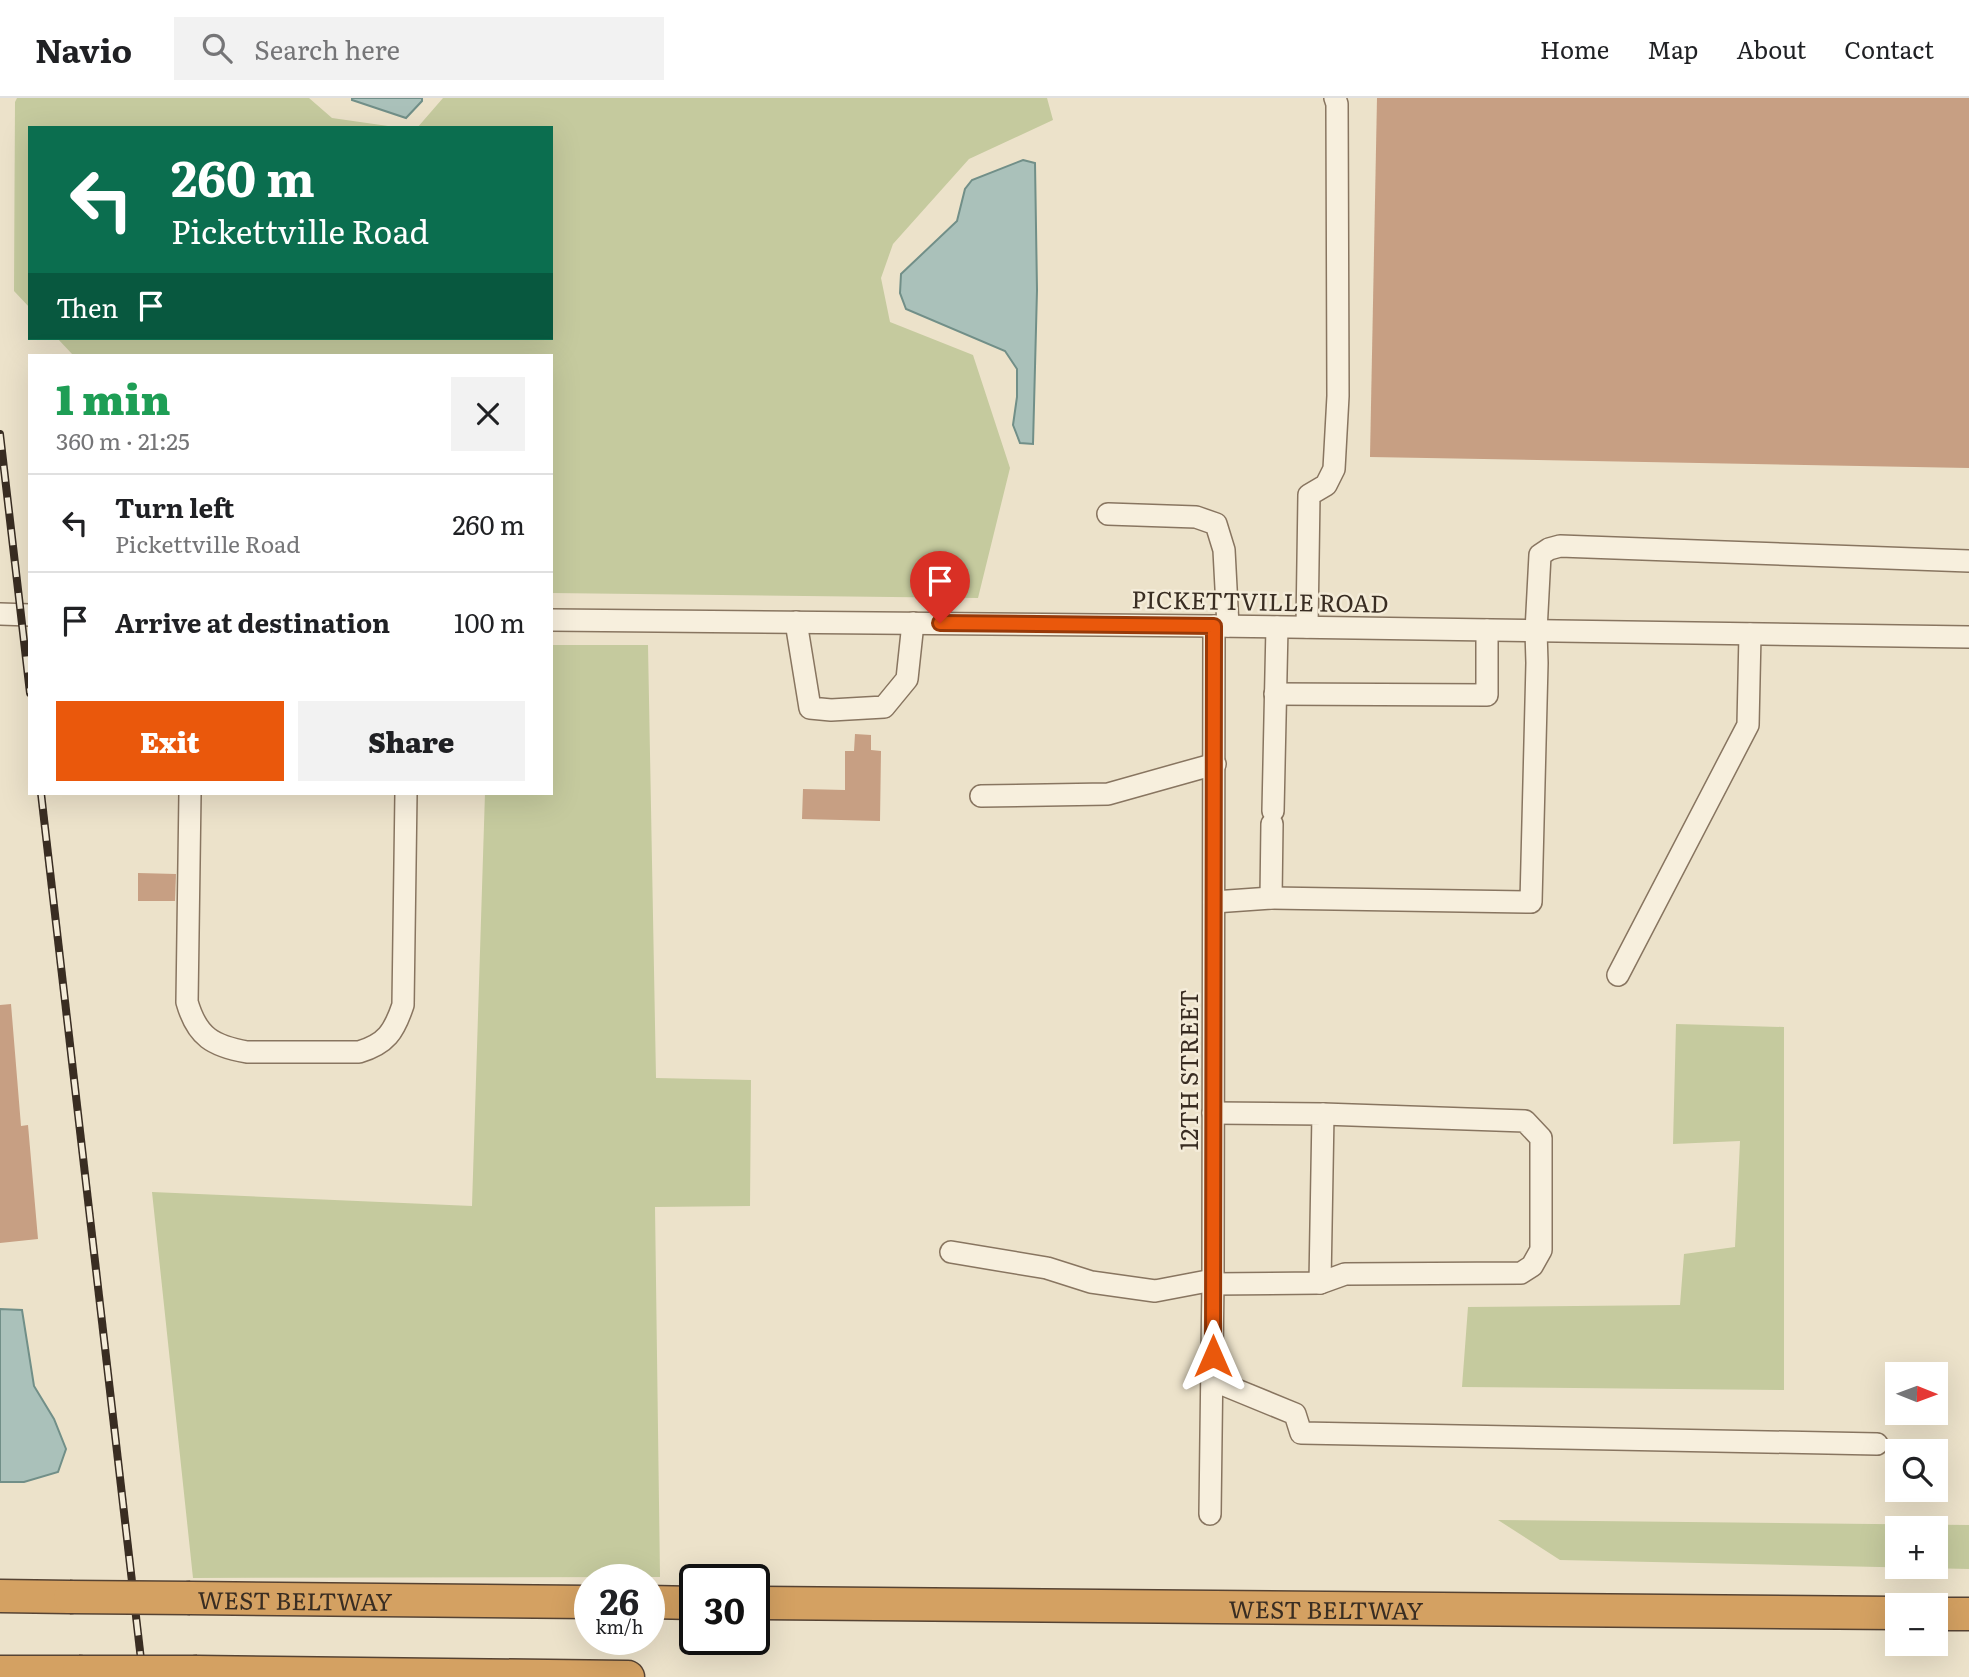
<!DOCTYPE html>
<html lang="en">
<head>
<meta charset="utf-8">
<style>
  body { margin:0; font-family:Literata,serif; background:#f2f2f2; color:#202124; height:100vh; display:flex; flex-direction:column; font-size:26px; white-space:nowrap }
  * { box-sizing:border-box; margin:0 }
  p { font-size:23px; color:#757577 }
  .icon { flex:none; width:38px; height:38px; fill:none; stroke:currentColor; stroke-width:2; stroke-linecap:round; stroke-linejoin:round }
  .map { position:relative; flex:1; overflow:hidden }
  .side { position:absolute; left:28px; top:256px; width:525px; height:441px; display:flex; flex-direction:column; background:#fff; border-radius:0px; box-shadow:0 7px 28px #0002 }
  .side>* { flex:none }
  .guide { position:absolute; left:28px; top:28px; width:525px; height:214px; border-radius:0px; box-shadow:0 7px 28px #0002; background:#0b6e4f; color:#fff; overflow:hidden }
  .needle { width:46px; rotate:91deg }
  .tools { position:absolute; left:1885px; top:1264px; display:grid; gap:14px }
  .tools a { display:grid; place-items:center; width:63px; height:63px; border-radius:0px; background:#fff; box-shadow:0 7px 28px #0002; font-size:35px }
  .speed { position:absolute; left:574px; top:1466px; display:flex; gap:14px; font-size:35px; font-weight:700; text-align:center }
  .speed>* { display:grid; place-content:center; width:91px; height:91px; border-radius:50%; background:#fff; box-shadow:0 7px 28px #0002; line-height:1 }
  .speed small { font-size:18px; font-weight:400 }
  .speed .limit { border:4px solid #111; border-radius:10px; background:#fff; color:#111 }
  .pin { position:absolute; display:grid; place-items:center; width:60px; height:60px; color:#fff; margin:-72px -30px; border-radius:50% 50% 50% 0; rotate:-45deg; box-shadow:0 0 7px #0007 }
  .pin .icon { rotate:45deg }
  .me { position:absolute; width:77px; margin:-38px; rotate:0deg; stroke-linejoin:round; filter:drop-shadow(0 0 5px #0008) }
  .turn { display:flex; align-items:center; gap:24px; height:147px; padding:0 28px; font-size:32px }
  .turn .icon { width:91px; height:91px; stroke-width:2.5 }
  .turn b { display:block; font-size:49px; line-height:60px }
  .then { display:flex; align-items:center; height:66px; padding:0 28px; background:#0003; gap:14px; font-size:26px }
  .round { display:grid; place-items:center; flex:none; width:74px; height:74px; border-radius:0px; background:#f2f2f2 }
  .headline { display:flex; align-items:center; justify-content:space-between; height:119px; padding:0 28px }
  h1 { font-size:42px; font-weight:800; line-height:52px; color:#1e9e55 }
  .button { display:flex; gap:14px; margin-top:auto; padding:14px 28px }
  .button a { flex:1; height:80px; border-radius:0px; background:#ea580c; color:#fff; font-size:28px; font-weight:800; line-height:80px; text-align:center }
  .button a+a { background:#f2f2f2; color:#202124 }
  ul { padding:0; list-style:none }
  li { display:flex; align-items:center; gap:21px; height:98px; padding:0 28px; border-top:2px solid #e0e0e0 }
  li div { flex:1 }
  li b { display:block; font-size:26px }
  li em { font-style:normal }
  header { display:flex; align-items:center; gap:42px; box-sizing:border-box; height:98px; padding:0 35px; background:#fff; border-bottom:2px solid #e0e0e0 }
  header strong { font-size:33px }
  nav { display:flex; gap:38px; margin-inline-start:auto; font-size:24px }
  .search { width:490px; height:63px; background:#f2f2f2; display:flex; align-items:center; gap:18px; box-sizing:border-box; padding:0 24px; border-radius:0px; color:#757577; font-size:26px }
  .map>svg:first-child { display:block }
  .green { fill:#c5ca9e; fill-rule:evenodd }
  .water { fill:#aac1ba; stroke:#718f88; stroke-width:2 }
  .building { fill:#c79f83 }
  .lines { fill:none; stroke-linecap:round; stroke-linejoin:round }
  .minor-casing { stroke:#887560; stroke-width:24 }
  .highway-casing { stroke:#564333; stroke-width:35 }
  .minor { stroke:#f7efdd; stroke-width:21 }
  .highway { stroke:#d4a162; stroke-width:32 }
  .rail-casing { stroke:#392d22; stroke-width:8 }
  .rail { stroke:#f4ecd9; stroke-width:5; stroke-dasharray:16; stroke-linecap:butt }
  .highway-bridge-casing { stroke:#564333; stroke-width:35; stroke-linecap:butt }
  .highway-bridge { stroke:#d4a162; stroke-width:32 }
  .route-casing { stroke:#983908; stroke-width:18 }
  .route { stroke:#ea580c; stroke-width:12 }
  .labels { text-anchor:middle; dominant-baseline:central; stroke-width:5; stroke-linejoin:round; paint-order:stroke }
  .street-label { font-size:24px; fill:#392d22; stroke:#f4ecd9 }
</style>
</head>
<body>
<header>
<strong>Navio</strong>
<div class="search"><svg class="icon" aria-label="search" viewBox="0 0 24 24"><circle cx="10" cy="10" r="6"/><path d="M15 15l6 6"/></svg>Search here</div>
<nav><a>Home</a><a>Map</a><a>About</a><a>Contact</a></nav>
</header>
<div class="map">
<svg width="1969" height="1579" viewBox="0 0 1969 1579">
  <rect width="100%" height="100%" fill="#ece2ca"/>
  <!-- green -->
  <g class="green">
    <polygon points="17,0 309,0 332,20 402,30 30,30 30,210 14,193 15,4"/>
    <polygon points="443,0 1047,0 1053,22 969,61 893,146 881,180 890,224 973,257 1010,370 978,500 551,495 551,257 73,257 57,240 551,240 551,30 417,30"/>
    <polygon points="551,547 648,547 656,980 751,982 750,1108 655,1109 660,1479 193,1480 152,1094 472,1108 485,695 551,695"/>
    <polygon points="1676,926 1784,929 1784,1292 1462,1289 1468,1209 1680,1207 1684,1156 1735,1149 1740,1043 1673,1046"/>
    <path d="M1498,1422L1969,1427V1471L1560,1462ZM1897,1430H1936V1468H1897Z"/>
  </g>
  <!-- water -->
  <g class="water">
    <polygon points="352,0 422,0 422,3 406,20 352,2"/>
    <polygon points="1023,62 1035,65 1037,192 1033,346 1020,345 1013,327 1017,299 1017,271 1005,253 906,211 900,195 901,176 957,123 965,91 972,82"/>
    <polygon points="0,1211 22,1212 34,1288 54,1321 66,1351 58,1374 24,1384 0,1384"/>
  </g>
  <!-- building -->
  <g class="building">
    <polygon points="1377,0 1969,0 1969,370 1370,359"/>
    <polygon points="855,636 871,637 871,652 881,653 880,723 802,721 803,691 845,692 845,653 854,653"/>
    <polygon points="138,775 176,776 175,803 138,803"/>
    <polygon points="11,906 21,1028 28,1027 38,1141 0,1145 0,907"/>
  </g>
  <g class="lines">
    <defs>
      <g id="minor">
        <polyline points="1108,416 1196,419 1216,426 1224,452 1228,528"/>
        <polyline points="0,516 30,517"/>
        <polyline points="551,522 1214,528 1969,539"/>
        <polyline points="796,524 810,610 831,612 884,609 907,581 913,525"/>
        <polyline points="1307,529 1309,397 1326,387 1334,371 1338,298 1337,6 1335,0"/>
        <polyline points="1275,596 1487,597 1487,532"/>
        <path d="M190,695L187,904C197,939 213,948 247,954H359C386,946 394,934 403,907L406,695"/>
        <polyline points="981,698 1108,696 1215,666"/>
        <polyline points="1273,713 1277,529"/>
        <polyline points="1271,800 1272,726"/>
        <polyline points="1214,804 1271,800 1531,804 1537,565 1536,533 1540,457 1549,451 1560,448 1969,463"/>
        <polyline points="1618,877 1748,627 1750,536"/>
        <polyline points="951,1154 1047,1170 1091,1184 1155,1193 1213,1182"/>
        <polyline points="1320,1185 1345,1176 1521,1175 1532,1168 1541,1152 1541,1040 1525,1023 1323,1016"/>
        <polyline points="1213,1186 1320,1185 1323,1016 1213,1015"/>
        <polyline points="1212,1282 1295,1316 1301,1335 1877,1346"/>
        <polyline points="1210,1416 1213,1182 1214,528"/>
      </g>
      <g id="highway">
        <polyline points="0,1498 70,1499"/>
        <path id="s1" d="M190,1500L590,1504"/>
        <polyline points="649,1504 695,1505"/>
        <path id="s2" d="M754,1505L1897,1515"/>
        <polyline points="1936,1516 1969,1516"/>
        <polyline points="0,1574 79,1574"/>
        <polyline points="197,1574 628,1579"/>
      </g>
    </defs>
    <!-- minor casing -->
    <use href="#minor" class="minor-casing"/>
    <!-- highway casing -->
    <use href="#highway" class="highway-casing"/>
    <!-- minor -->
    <use href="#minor" class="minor"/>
    <!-- highway -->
    <use href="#highway" class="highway"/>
    <defs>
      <g id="rail">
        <polyline points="0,336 30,595"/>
        <polyline points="41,695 143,1579"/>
      </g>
    </defs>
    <!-- rail casing -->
    <use href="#rail" class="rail-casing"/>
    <!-- rail -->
    <use href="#rail" class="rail"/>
    <defs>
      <g id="highway-bridge">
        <polyline points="70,1499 190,1500"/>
        <polyline points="79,1574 197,1574"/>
      </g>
    </defs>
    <!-- highway-bridge casing -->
    <use href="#highway-bridge" class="highway-bridge-casing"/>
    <!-- highway-bridge -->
    <use href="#highway-bridge" class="highway-bridge"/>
  </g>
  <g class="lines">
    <defs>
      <polyline id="route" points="940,525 1214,528 1213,1258"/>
    </defs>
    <!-- route casing -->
    <use href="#route" class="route-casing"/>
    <!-- route -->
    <use href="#route" class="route"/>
  </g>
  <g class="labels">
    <!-- street labels -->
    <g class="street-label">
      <text transform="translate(1260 502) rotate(1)">PICKETTVILLE ROAD</text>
      <text transform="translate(1187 972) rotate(-90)">12TH STREET</text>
      <text stroke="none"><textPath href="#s1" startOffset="105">WEST BELTWAY</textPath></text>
      <text stroke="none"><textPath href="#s2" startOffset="572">WEST BELTWAY</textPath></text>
    </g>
  </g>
</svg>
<div class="tools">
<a><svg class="needle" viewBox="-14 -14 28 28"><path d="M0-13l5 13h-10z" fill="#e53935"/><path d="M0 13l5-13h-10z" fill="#757577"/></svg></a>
<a><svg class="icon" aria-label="search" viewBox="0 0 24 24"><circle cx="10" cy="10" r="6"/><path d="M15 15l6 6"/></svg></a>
<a>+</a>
<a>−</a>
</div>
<div class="speed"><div>26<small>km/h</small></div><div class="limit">30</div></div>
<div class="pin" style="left:940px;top:525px;background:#d93025"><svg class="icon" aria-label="arrive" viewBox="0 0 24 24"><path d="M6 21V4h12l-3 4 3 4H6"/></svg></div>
<svg class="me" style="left:1213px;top:1258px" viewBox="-20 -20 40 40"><path d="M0-17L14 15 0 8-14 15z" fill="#ea580c" stroke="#fff" stroke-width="4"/></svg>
<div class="guide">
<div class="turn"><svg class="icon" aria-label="left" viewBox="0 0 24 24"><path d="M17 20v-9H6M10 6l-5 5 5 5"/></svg><div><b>260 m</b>Pickettville Road</div></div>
<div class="then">Then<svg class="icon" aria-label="arrive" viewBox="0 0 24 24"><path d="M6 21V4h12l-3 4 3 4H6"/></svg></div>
</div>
<section class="side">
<div class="headline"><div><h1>1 min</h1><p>360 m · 21:25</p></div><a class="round"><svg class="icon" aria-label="close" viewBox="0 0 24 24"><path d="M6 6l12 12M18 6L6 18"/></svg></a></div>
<ul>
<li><svg class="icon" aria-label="left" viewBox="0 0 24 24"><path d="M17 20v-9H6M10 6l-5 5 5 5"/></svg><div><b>Turn left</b><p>Pickettville Road</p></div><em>260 m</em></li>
<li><svg class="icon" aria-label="arrive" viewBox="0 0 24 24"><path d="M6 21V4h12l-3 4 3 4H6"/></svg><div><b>Arrive at destination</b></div><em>100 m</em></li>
</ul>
<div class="button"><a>Exit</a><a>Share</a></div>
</section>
</div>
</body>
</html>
